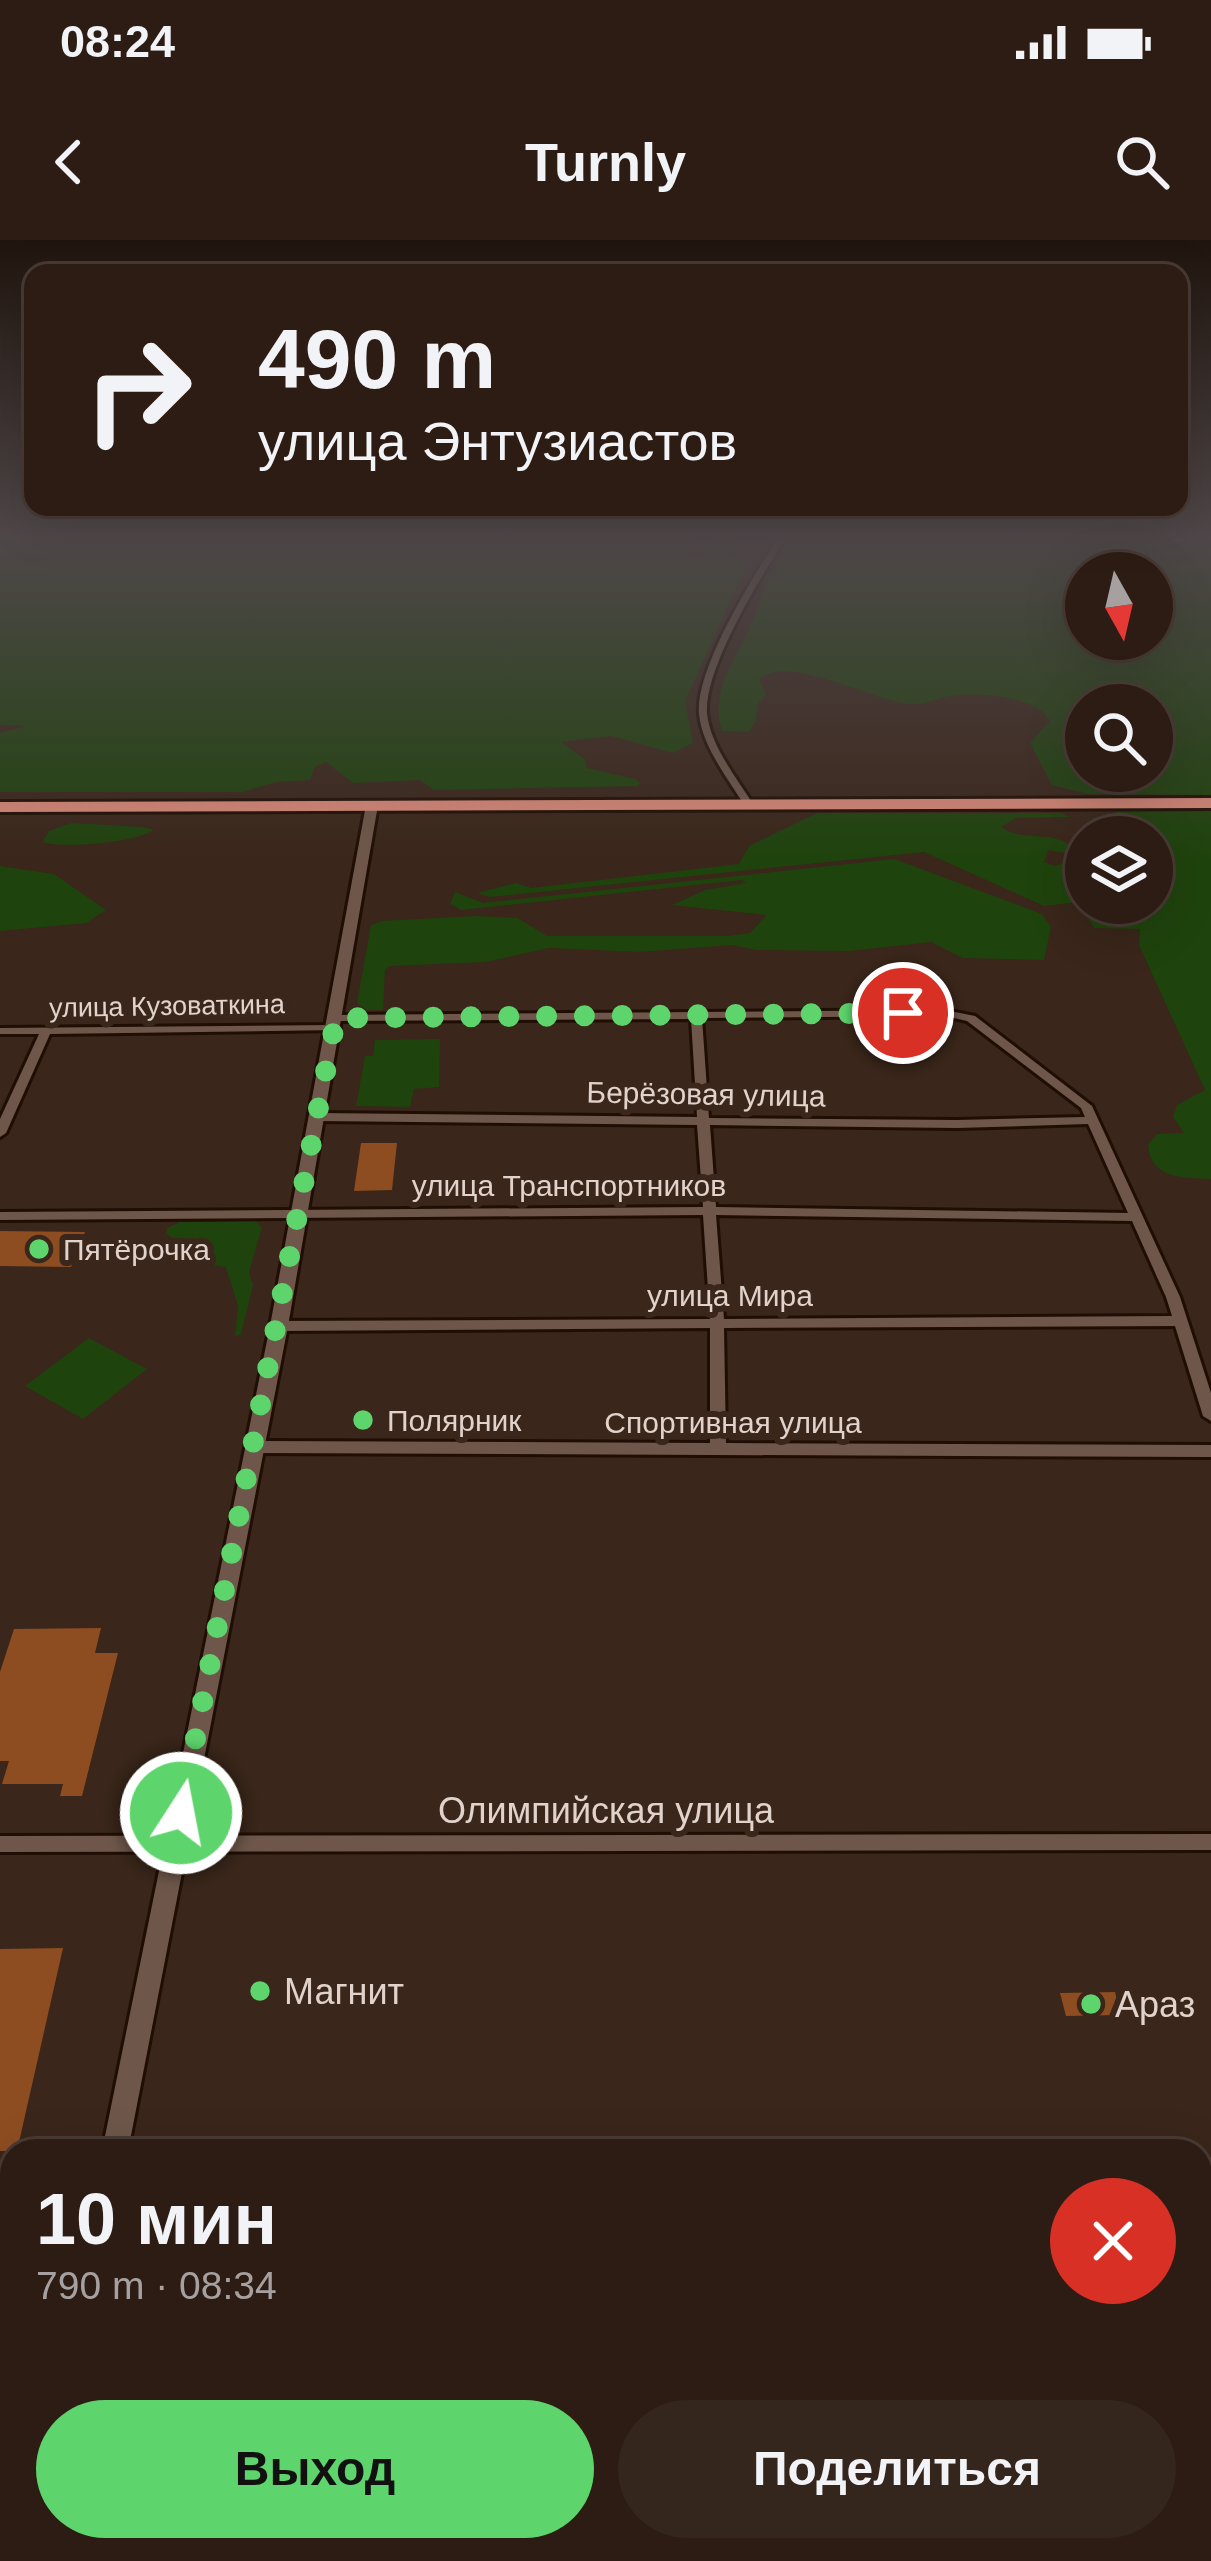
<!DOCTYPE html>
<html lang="ru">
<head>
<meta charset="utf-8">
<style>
  body { margin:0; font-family:Arial,sans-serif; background:#34251d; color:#f1f3f6; height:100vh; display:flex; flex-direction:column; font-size:45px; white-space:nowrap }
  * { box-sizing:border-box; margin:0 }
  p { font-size:39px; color:#a6a1a0 }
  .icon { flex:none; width:66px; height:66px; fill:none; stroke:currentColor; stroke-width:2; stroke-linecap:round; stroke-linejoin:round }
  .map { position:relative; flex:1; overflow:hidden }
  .drawer { position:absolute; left:0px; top:1899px; width:1212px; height:423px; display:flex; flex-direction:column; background:#2c1c14; border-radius:36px 36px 0 0; box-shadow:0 12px 48px #0002,0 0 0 3px #483a34 }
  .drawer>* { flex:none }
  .guide { position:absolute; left:24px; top:24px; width:1164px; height:252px; border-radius:24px; box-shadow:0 12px 48px #0002,0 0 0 3px #483a34; background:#2c1c14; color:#f1f3f6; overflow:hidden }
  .needle { width:78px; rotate:172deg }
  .controls { position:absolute; left:1065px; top:312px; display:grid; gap:24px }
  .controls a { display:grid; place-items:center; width:108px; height:108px; border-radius:50%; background:#2c1c14; box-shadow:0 12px 48px #0002,0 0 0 3px #483a34; font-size:60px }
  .pin { position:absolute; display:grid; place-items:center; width:102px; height:102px; color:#fff; margin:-51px; border:6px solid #fff; border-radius:50%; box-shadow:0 3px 12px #0007 }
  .me { position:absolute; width:132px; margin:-66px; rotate:11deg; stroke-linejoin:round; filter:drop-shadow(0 0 9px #0008) }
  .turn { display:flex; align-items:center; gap:42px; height:252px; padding:0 36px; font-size:54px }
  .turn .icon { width:156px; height:156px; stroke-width:2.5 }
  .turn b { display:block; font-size:84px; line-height:102px }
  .round { display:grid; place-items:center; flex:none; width:126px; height:126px; border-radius:63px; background:#34251d }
  .head { display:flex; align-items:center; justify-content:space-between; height:204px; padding:0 36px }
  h1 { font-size:72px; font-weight:700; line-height:90px }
  .primary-button { display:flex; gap:24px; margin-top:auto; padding:24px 36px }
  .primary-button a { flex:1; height:138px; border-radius:72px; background:#5ed56c; color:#111; font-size:48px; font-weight:700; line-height:138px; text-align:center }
  .primary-button a+a { background:#34251d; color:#f1f3f6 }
  .status { display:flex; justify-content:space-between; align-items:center; height:84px; padding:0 60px; background:#2c1c14; direction:ltr }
  .status svg { height:33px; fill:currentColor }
  header { display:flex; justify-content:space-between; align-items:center; height:156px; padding:0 36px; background:#2c1c14; font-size:54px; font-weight:700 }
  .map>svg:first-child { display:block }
  .green { fill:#1f430d; fill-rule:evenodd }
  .building { fill:#8d4d20 }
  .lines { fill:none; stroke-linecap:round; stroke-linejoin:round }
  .minor-casing { stroke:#200e04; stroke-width:6 }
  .tertiary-casing { stroke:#200e04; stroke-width:6 }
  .trunk-casing { stroke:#200e04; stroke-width:6 }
  .minor { fill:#6e574a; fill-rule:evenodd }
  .tertiary { fill:#6e574a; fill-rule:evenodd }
  .trunk { fill:#db8a79; fill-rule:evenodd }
  .route { stroke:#5ed56c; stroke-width:21; stroke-dasharray:0 37.8 }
  .poi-dot { fill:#5ed56c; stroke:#3a261a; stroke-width:4.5 }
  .labels { text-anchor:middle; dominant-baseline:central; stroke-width:12; stroke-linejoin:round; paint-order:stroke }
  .far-street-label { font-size:27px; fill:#e1d3cb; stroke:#3a261a }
  .street-label { font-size:30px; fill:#e1d3cb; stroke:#3a261a }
  .poi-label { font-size:30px; fill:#e1d3cb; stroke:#3a261a; text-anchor:start }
  .near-street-label { font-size:36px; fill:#e1d3cb; stroke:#3a261a }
  .near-poi-label { font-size:36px; fill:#e1d3cb; stroke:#3a261a; text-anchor:start }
</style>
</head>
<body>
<div class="status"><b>08:24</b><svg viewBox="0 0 49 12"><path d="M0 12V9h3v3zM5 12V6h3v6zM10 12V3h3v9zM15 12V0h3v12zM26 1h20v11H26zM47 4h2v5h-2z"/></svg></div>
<header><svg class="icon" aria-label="back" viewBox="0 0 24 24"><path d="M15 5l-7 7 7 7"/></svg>Turnly<svg class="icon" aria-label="search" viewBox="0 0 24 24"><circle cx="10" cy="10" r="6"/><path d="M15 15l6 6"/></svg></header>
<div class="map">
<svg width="1211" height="2321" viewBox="0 0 1211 2321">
  <rect width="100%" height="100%" fill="#3a261a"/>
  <!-- green -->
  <g class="green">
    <polygon points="0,295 696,295 688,313 706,317 718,295 740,295 730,314 747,324 685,461 693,503 673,513 611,496 561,502 585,519 587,528 635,539 641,543 637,546 434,550 420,540 353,543 326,522 315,527 310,540 276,542 242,552 0,552 0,493 27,486 0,485"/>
    <path d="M794,295L1211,303V555L1087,554L1052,545L1030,503L1050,481C1036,455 973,451 946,457C933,460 924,465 910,464C873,461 786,412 759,440L766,454L757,465L756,482L748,492L722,491C708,447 742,412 756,373C767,343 775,321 794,295ZM1086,333H1152V399H1086ZM1152,465V531H1086V465Z"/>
    <path d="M1211,571V939C1184,938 1150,939 1148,905L1157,894L1184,893L1173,877L1177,865L1205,850L1139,705L1140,689L1094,688L1079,662L1044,666L924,612L490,657L477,653L516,643L531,648L739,624L749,606L817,573H1061L1070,577L1016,578L1001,587C1022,602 1048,590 1070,605V614L1048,610L1044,622L1055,626L1069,621L1082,628L1086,663H1152V597H1105L1110,590L1091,578L1117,577L1116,572Z"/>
    <path d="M71,583L143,587L154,590C137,602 63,609 43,602L49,591Z"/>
    <polygon points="894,619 1042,674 1051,687 1044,720 963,718 931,702 849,711 756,710 732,705 639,712 549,708 485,722 390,726 385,730 383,770 366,770 357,763 371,685 382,681 477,676 518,678 547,696 727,696 750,693 767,675 672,665 705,650 746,643 742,640 461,670 450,664 455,652 483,663"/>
    <polygon points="0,626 54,634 106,670 86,683 0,691"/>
    <polygon points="440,799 439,847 414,849 410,867 356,866 365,816 373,816 375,800"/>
    <path d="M255,981L262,987L249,1033L253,1045L241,1095L235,1096L238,1066L226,1027C203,1026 186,1006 166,994L167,988L180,982Z"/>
    <polygon points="89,1098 147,1129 83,1179 25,1146"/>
    <polygon points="0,2040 12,2040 12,2148 0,2202"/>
    <polygon points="67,2310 660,2310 661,2321 65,2321"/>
  </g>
  <!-- building -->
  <g class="building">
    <polygon points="361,903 397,903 392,950 354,951"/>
    <polygon points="0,991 85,992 71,1027 0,1026"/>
    <polygon points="101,1388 95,1413 118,1413 82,1556 60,1556 63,1544 2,1544 9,1521 0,1521 0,1432 14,1389"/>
    <polygon points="63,1708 17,1911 0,1911 0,1709"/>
    <polygon points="1115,1752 1121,1775 1066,1776 1060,1753"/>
  </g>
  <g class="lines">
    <defs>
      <g id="minor">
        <path d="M780,295H787C763,334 704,427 707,473C710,505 736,537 753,564L748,567L745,566C728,539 702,506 699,474C695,428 755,334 780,295Z"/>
        <path d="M945,770L975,776L1092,866L1180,1057L1211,1153V1181L1203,1176L1175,1086L724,1088L726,1203L1211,1205V1217L255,1213L247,1207L255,1201L710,1203V1088L279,1091L272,1086L279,1081L710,1079L703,975L0,980V972L703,967L697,885L318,881L312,877L318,873L697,877L691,779L336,781L330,778L336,775ZM945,776L967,781L1081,868L1085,877L957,880L709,878L702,778ZM1088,884L1128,973L716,967L710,885L957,888ZM716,975L1132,981L1166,1057L1172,1076L724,1079Z"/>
        <polygon points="334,785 340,788 338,790 50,794 6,893 0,897 0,879 39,794 0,794 0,788"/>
        <polygon points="1211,1594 1211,1610 0,1612 0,1596"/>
      </g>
      <g id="tertiary">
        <polygon points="372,562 378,565 288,1086 128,1911 102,1911 270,1086 366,565"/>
        <polygon points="22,2310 52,2310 50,2321 20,2321"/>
      </g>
      <polygon id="trunk" points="1211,558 1211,568 0,572 0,562"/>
    </defs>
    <!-- minor casing -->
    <use href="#minor" class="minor-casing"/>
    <!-- tertiary casing -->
    <use href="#tertiary" class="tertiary-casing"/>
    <!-- trunk casing -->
    <use href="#trunk" class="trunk-casing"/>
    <!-- minor -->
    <use href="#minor" class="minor"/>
    <!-- tertiary -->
    <use href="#tertiary" class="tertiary"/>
    <!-- trunk -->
    <use href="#trunk" class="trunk"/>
  </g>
  <!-- sky -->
  <linearGradient id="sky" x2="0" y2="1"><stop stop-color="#20150e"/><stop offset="0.48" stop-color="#4f4749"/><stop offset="1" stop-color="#4f4749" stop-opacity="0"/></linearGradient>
  <rect width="1211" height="620" fill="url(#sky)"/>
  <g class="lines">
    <!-- route -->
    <polyline class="route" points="181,1573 336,778 903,773"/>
  </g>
  <!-- markers -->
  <g class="poi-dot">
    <circle cx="39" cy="1009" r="12"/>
    <circle cx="363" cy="1180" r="12"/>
    <circle cx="260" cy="1751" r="12"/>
    <circle cx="1091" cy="1764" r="12"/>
  </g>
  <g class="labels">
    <!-- far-street labels -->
    <g class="far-street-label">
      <text transform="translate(167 766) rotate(-1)">улица Кузоваткина</text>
    </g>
    <!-- street labels -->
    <g class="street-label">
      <text transform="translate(706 854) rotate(1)">Берёзовая улица</text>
      <text x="569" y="945">улица Транспортников</text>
      <text x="730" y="1055">улица Мира</text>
      <text x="733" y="1182">Спортивная улица</text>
    </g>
    <!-- poi labels -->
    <g class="poi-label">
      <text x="63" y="1009">Пятёрочка</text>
      <text x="387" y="1180">Полярник</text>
    </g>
    <!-- near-street labels -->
    <g class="near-street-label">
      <text x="606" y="1570">Олимпийская улица</text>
    </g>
    <!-- near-poi labels -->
    <g class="near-poi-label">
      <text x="284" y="1751">Магнит</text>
      <text x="1115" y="1764">Араз</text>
    </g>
  </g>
</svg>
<div class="controls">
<a><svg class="needle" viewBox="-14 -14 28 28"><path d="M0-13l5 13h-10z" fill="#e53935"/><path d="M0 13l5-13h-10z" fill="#a6a1a0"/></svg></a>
<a><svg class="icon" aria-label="search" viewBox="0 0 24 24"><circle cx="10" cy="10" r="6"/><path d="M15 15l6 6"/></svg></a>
<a><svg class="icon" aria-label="layers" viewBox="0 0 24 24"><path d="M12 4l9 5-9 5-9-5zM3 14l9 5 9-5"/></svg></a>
</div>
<div class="pin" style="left:903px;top:773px;background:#d93025"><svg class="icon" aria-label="arrive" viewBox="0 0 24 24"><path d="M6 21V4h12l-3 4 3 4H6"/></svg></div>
<svg class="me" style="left:181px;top:1573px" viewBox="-20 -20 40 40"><circle r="17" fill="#5ed56c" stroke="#fff" stroke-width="3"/><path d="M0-11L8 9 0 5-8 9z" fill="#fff"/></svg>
<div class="guide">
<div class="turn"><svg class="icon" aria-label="right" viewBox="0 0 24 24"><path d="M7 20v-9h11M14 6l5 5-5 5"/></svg><div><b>490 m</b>улица Энтузиастов</div></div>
</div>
<section class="drawer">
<div class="head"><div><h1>10 мин</h1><p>790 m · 08:34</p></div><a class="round" style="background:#d93025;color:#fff"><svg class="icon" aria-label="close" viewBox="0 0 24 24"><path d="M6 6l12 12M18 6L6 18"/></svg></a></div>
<div class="primary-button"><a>Выход</a><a>Поделиться</a></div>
</section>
</div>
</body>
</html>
